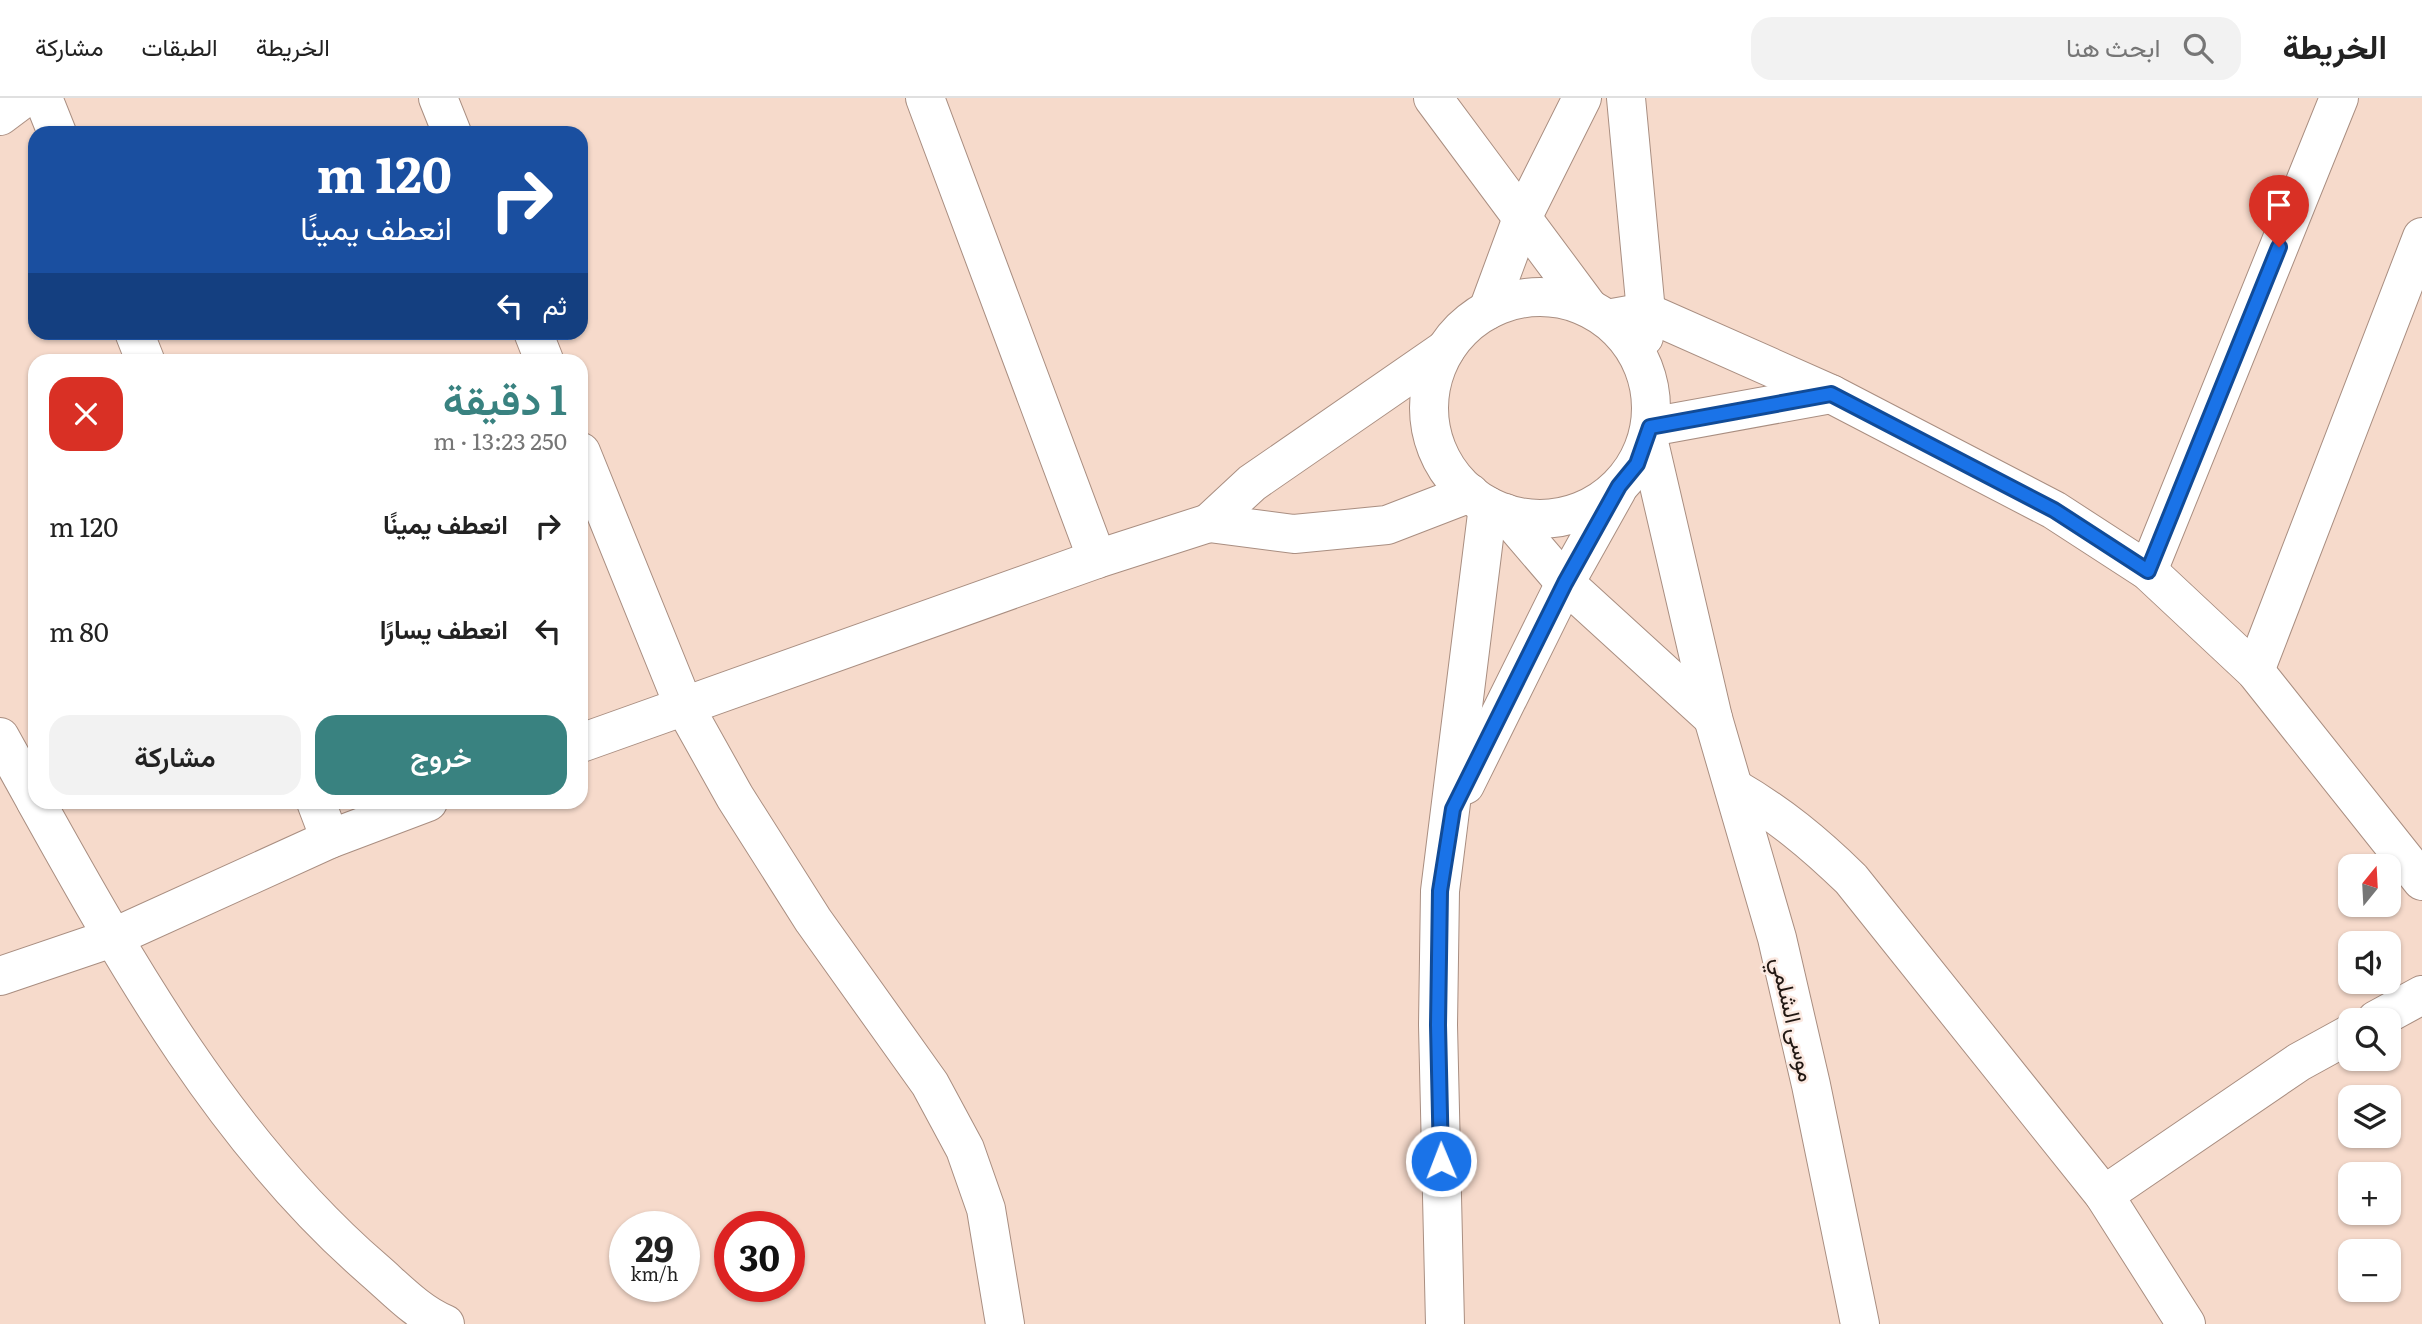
<!DOCTYPE html>
<html lang="ar">
<head>
<meta charset="utf-8">
<style>
  body { margin:0; font-family:Literata,Vazirmatn,serif; background:#f2f2f2; color:#222; direction:rtl; height:100vh; display:flex; flex-direction:column; font-size:26px; white-space:nowrap }
  * { box-sizing:border-box; margin:0 }
  p { font-size:23px; color:#767676 }
  .icon { flex:none; width:38px; height:38px; fill:none; stroke:currentColor; stroke-width:2; stroke-linecap:round; stroke-linejoin:round }
  .map { position:relative; flex:1; overflow:hidden; direction:ltr }
  .drawer { position:absolute; left:28px; top:256px; width:560px; height:455px; display:flex; flex-direction:column; background:#fff; border-radius:21px; box-shadow:0 2px 5px #0004; direction:rtl }
  .drawer>* { flex:none }
  .banner { position:absolute; left:28px; top:28px; width:560px; height:214px; border-radius:21px; box-shadow:0 2px 5px #0004; direction:rtl; background:#1a4fa0; color:#fff; overflow:hidden }
  .needle { width:46px; rotate:18deg }
  .tools { position:absolute; left:2338px; top:756px; display:grid; gap:14px }
  .tools a { display:grid; place-items:center; width:63px; height:63px; border-radius:14px; background:#fff; box-shadow:0 2px 5px #0004; font-size:35px }
  .speed { position:absolute; left:609px; top:1113px; display:flex; gap:14px; font-size:35px; font-weight:700; text-align:center }
  .speed>* { display:grid; place-content:center; width:91px; height:91px; border-radius:50%; background:#fff; box-shadow:0 2px 5px #0004; line-height:1 }
  .speed small { font-size:18px; font-weight:400 }
  .speed .limit { border:10px solid #d22; background:#fff; color:#111 }
  .pin { position:absolute; display:grid; place-items:center; width:60px; height:60px; color:#fff; margin:-72px -30px; border-radius:50% 50% 50% 0; rotate:-45deg; box-shadow:0 0 7px #0007 }
  .pin .icon { rotate:45deg }
  .me { position:absolute; width:77px; margin:-38px; rotate:359deg; stroke-linejoin:round; filter:drop-shadow(0 0 5px #0008) }
  .turn { display:flex; align-items:center; gap:24px; height:147px; padding:0 21px; font-size:32px }
  .turn .icon { width:91px; height:91px; stroke-width:2.5 }
  .turn b { display:block; font-size:49px; line-height:60px }
  .then { display:flex; align-items:center; height:66px; padding:0 21px; background:#0003; gap:14px; font-size:26px }
  .round { display:grid; place-items:center; flex:none; width:74px; height:74px; border-radius:21px; background:#f2f2f2 }
  .overview { display:flex; align-items:center; justify-content:space-between; height:119px; padding:0 21px }
  h1 { font-size:42px; font-weight:600; line-height:52px; color:#398280 }
  .action { display:flex; gap:14px; margin-top:auto; padding:14px 21px }
  .action a { flex:1; height:80px; border-radius:21px; background:#398280; color:#fff; font-size:28px; font-weight:600; line-height:80px; text-align:center }
  .action a+a { background:#f2f2f2; color:#222 }
  ul { padding:0; list-style:none }
  li { display:flex; align-items:center; gap:21px; height:105px; padding:0 21px }
  li div { flex:1 }
  li b { display:block; font-size:26px }
  li em { font-style:normal }
  header { display:flex; align-items:center; gap:42px; box-sizing:border-box; height:98px; padding:0 35px; background:#fff; border-bottom:2px solid #e0e0e0 }
  header strong { font-size:33px }
  nav { display:flex; gap:38px; margin-inline-start:auto; font-size:24px }
  .search { width:490px; height:63px; background:#f2f2f2; display:flex; align-items:center; gap:18px; box-sizing:border-box; padding:0 24px; border-radius:21px; color:#767676; font-size:26px }
  .map>svg:first-child { display:block }
  .lines { fill:none; stroke-linecap:round; stroke-linejoin:round }
  .street-casing { stroke:#a98e81; stroke-width:40 }
  .street { stroke:#fff; stroke-width:38 }
  .route-casing { stroke:#114b97; stroke-width:18 }
  .route { stroke:#1a73e8; stroke-width:12 }
  .labels { text-anchor:middle; dominant-baseline:central; stroke-width:5; stroke-linejoin:round; paint-order:stroke }
  .street-label { font-size:23px; fill:#211712; stroke:#fbe9e1 }
</style>
</head>
<body>
<header>
<strong>الخريطة</strong>
<div class="search"><svg class="icon" aria-label="search" viewBox="0 0 24 24"><circle cx="10" cy="10" r="6"/><path d="M15 15l6 6"/></svg>ابحث هنا</div>
<nav><a>الخريطة</a><a>الطبقات</a><a>مشاركة</a></nav>
</header>
<div class="map">
<svg width="2422" height="1226" viewBox="0 0 2422 1226">
  <rect width="100%" height="100%" fill="#f6dacb"/>
  <g class="lines">
    <defs>
      <g id="street">
        <polyline points="43,0 57,35"/>
        <polyline points="438,0 452,35"/>
        <polyline points="925,0 1097,461"/>
        <polyline points="1433,0 1589,210"/>
        <polyline points="1626,0 1646,214 1644,239"/>
        <polyline points="0,18 24,0"/>
        <circle cx="1540" cy="310" r="111"/>
        <polyline points="1488,212 1522,120 1582,0"/>
        <polyline points="1607,221 1646,214 1831,296 2054,412 2148,473 2255,573 2422,783"/>
        <polyline points="134,234 145,262"/>
        <polyline points="533,234 544,262"/>
        <polyline points="1446,251 1252,385 1209,425 1294,436 1387,427 1470,395"/>
        <polyline points="1650,329 1831,296"/>
        <polyline points="1648,340 1713,620 1777,840 1811,987 1860,1226"/>
        <polyline points="581,354 683,606 735,699 813,822 930,986 965,1051 986,1111 1005,1226"/>
        <polyline points="1505,415 1565,485 1713,620"/>
        <polyline points="2148,473 2339,0"/>
        <polyline points="2255,573 2422,139"/>
        <polyline points="0,639 35,702"/>
        <polyline points="581,645 1097,461 1209,425"/>
        <polyline points="1465,687 1565,485 1617,392"/>
        <path d="M1734,690C1779,716 1814,745 1851,781L2104,1097L2186,1226"/>
        <path d="M36,704C129,871 227,1045 374,1172C396,1191 418,1215 445,1226"/>
        <polyline points="316,704 330,741"/>
        <polyline points="0,878 112,840 330,741 428,704"/>
        <polyline points="2376,922 2422,897"/>
        <polyline points="2104,1097 2299,964 2350,936"/>
        <polyline points="1445,1226 1438,927 1440,793 1488,408"/>
      </g>
    </defs>
    <!-- street casing -->
    <use href="#street" class="street-casing"/>
    <!-- street -->
    <use href="#street" class="street"/>
  </g>
  <g class="lines">
    <defs>
      <polyline id="route" points="1441,1063 1438,927 1440,793 1453,711 1565,485 1619,388 1637,366 1650,329 1831,296 2054,412 2148,473 2279,149"/>
    </defs>
    <!-- route casing -->
    <use href="#route" class="route-casing"/>
    <!-- route -->
    <use href="#route" class="route"/>
  </g>
  <g class="labels">
    <!-- street labels -->
    <g class="street-label">
      <text transform="translate(1795 921) rotate(77)">موسى الشلمي</text>
    </g>
  </g>
</svg>
<div class="tools">
<a><svg class="needle" viewBox="-14 -14 28 28"><path d="M0-13l5 13h-10z" fill="#e53935"/><path d="M0 13l5-13h-10z" fill="#767676"/></svg></a>
<a><svg class="icon" aria-label="sound" viewBox="0 0 24 24"><path d="M4 9h4l5-4v14l-5-4H4zM17 9q2 3 0 6"/></svg></a>
<a><svg class="icon" aria-label="search" viewBox="0 0 24 24"><circle cx="10" cy="10" r="6"/><path d="M15 15l6 6"/></svg></a>
<a><svg class="icon" aria-label="layers" viewBox="0 0 24 24"><path d="M12 4l9 5-9 5-9-5zM3 14l9 5 9-5"/></svg></a>
<a>+</a>
<a>−</a>
</div>
<div class="speed"><div>29<small>km/h</small></div><div class="limit">30</div></div>
<div class="pin" style="left:2279px;top:149px;background:#d93025"><svg class="icon" aria-label="arrive" viewBox="0 0 24 24"><path d="M6 21V4h12l-3 4 3 4H6"/></svg></div>
<svg class="me" style="left:1441px;top:1063px" viewBox="-20 -20 40 40"><circle r="17" fill="#1a73e8" stroke="#fff" stroke-width="3"/><path d="M0-11L8 9 0 5-8 9z" fill="#fff"/></svg>
<div class="banner">
<div class="turn"><svg class="icon" aria-label="right" viewBox="0 0 24 24"><path d="M7 20v-9h11M14 6l5 5-5 5"/></svg><div><b>120 m</b>انعطف يمينًا</div></div>
<div class="then">ثم<svg class="icon" aria-label="left" viewBox="0 0 24 24"><path d="M17 20v-9H6M10 6l-5 5 5 5"/></svg></div>
</div>
<section class="drawer">
<div class="overview"><div><h1>1 دقيقة</h1><p>250 m · 13:23</p></div><a class="round" style="background:#d93025;color:#fff"><svg class="icon" aria-label="close" viewBox="0 0 24 24"><path d="M6 6l12 12M18 6L6 18"/></svg></a></div>
<ul>
<li><svg class="icon" aria-label="right" viewBox="0 0 24 24"><path d="M7 20v-9h11M14 6l5 5-5 5"/></svg><div><b>انعطف يمينًا</b></div><em>120 m</em></li>
<li><svg class="icon" aria-label="left" viewBox="0 0 24 24"><path d="M17 20v-9H6M10 6l-5 5 5 5"/></svg><div><b>انعطف يسارًا</b></div><em>80 m</em></li>
</ul>
<div class="action"><a>خروج</a><a>مشاركة</a></div>
</section>
</div>
</body>
</html>
